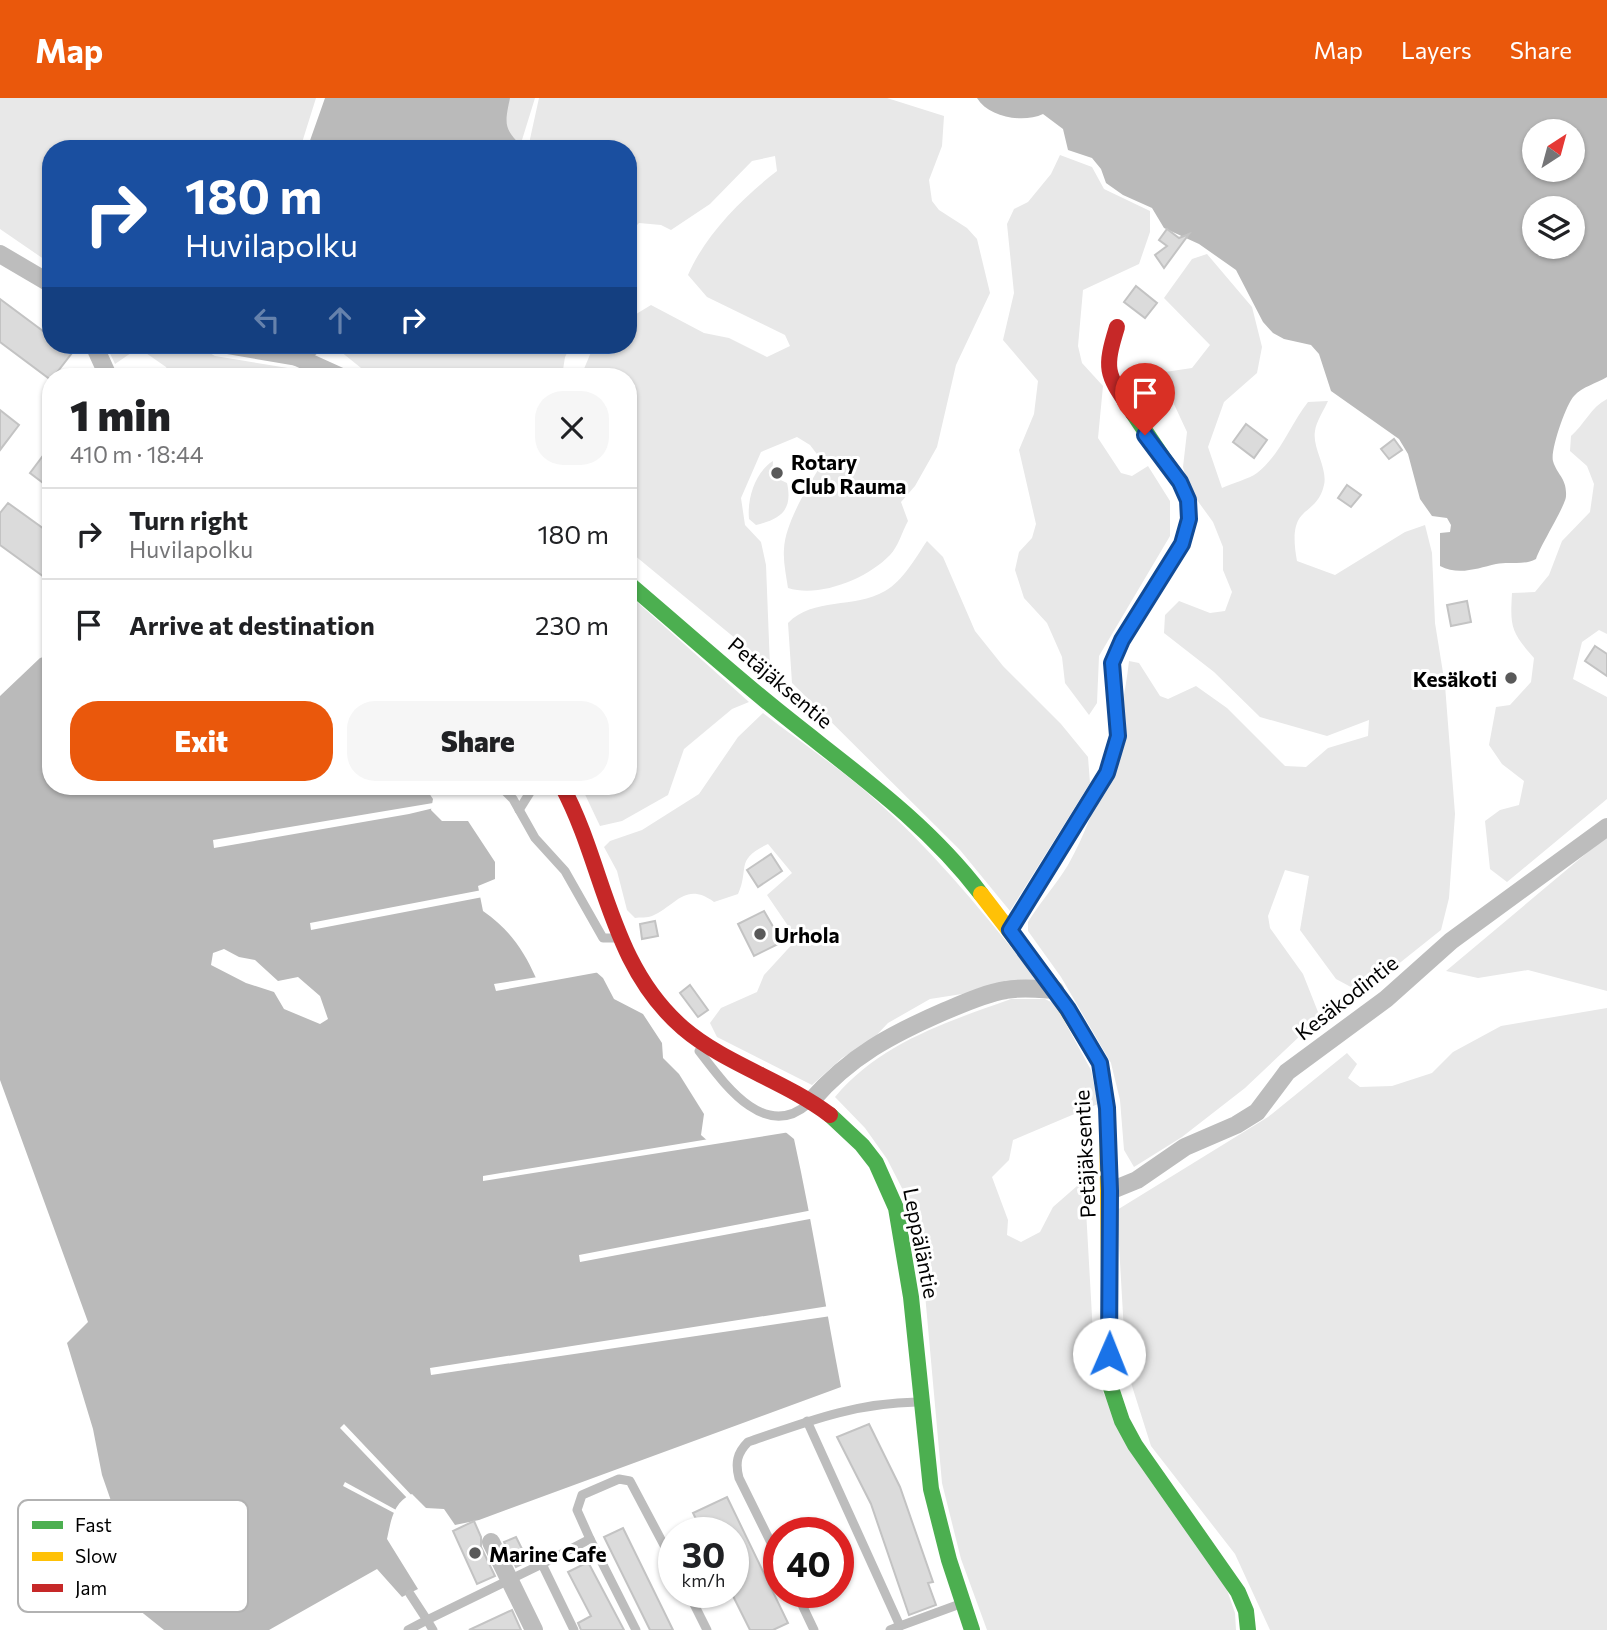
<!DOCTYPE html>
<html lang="en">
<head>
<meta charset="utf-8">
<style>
  body { margin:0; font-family:Commissioner,sans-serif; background:#f6f6f6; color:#202124; height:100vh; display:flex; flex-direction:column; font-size:26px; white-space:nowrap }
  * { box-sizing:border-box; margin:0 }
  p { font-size:23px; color:#757577 }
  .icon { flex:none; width:38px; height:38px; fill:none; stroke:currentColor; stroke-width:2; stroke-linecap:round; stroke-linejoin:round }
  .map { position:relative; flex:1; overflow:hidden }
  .drawer { position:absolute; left:42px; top:270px; width:595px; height:427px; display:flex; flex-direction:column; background:#fff; border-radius:28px; box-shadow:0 2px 5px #0004 }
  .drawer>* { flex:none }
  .hud { position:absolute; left:42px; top:42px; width:595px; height:214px; border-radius:28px; box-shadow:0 2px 5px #0004; background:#1a4fa0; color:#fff; overflow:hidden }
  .needle { width:46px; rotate:36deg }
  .fabs { position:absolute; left:1522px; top:21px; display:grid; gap:14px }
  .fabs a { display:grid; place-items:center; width:63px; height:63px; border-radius:50%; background:#fff; box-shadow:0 2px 5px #0004; font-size:35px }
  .speed { position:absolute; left:658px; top:1419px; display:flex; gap:14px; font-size:35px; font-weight:700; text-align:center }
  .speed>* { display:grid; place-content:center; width:91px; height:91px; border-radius:50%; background:#fff; box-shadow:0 2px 5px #0004; line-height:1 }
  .speed small { font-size:18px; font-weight:400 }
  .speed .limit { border:10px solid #d22; background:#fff; color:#111 }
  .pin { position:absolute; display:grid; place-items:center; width:60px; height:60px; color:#fff; margin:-72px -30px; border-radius:50% 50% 50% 0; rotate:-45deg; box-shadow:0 0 7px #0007 }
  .pin .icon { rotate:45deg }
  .me { position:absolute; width:77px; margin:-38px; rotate:1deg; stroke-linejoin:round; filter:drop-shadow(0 0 5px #0008) }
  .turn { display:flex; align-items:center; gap:24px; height:147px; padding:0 28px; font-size:32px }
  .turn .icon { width:91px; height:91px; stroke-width:2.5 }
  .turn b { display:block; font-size:49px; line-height:60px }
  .lanes { display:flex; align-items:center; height:66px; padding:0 28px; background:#0003; justify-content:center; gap:35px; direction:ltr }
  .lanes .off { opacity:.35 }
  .round { display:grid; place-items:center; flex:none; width:74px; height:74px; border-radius:28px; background:#f6f6f6 }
  .headline { display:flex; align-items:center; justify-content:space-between; height:119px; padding:0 28px }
  h1 { font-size:42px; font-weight:800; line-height:52px }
  .action { display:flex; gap:14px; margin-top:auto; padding:14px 28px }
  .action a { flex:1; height:80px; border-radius:28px; background:#ea580c; color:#fff; font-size:28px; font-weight:800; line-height:80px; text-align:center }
  .action a+a { background:#f6f6f6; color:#202124 }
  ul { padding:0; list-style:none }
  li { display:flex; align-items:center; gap:21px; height:91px; padding:0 28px; border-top:2px solid #e0e0e0 }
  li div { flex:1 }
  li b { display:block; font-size:26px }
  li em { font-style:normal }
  header { display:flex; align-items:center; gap:42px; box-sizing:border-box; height:98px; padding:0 35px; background:#ea580c; color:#fff }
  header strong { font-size:33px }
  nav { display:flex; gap:38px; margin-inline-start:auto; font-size:24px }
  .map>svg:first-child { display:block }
  .green { fill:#e8e8e8 }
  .water { fill:#bababa; fill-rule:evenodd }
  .pier { fill:#fff }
  .building { fill:#dbdbdb; stroke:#c3c3c3; stroke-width:2 }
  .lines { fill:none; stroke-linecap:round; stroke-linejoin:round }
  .lane { stroke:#bdbdbd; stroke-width:9 }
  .street { stroke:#bdbdbd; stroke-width:18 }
  .fast { stroke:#4caf50; stroke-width:16 }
  .slow { stroke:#ffc107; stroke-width:16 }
  .jam { stroke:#c62828; stroke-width:16 }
  .route-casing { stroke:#114b97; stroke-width:18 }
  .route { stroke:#1a73e8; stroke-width:12 }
  .poi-dot { fill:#595959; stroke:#fff; stroke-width:2.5 }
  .labels { text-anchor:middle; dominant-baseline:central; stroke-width:6; stroke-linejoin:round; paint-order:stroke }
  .poi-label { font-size:21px; font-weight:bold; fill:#000; stroke:#fff; text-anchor:start }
  .street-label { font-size:21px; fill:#000; stroke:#fff }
  .key { fill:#fff; stroke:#b2b2b2; stroke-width:2 }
  .key-label { font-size:19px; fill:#000 }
</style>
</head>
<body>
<header>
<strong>Map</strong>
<nav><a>Map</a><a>Layers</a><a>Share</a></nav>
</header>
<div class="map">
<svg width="1607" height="1532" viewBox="0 0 1607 1532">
  <rect width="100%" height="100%" fill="#fff"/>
  <!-- green -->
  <g class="green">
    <polygon points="0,0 316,0 300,51 51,51 51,166 0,131"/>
    <polygon points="488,0 535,0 522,42 527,51 484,51"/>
    <path d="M539,0H887L944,18L942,48L929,82L932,103L939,112L967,130L977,141L990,195L956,267L937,349L915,388L901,404L908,423C902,434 898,449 890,457C867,481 819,500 788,490C786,477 783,463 784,451C785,425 809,386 823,364L810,347L797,339L761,354L741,400L745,427L761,444L766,467L770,569L628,452V278H581L594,247H628V221L651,207L704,235L729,240L767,259L790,248L785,237L707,199L688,177C705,137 743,99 777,73L775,58L752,63L710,106L671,132L661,127L639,125L628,136V51H531L530,41Z"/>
    <polygon points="1060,57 1092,69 1104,91 1150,113 1150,134 1139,166 1083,192 1078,248 1082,265 1103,288 1098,340 1121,375 1132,378 1148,368 1170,403 1170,438 1099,558 1097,605 1089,617 1065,585 1062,559 1047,525 1024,500 1015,472 1019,454 1032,440 1036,426 1019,352 1034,316 1038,283 1003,242 1014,195 1007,126 1014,111 1028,104 1051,76"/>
    <path d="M1207,156L1252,209L1262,249L1257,275L1224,304L1208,349L1222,390C1232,385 1249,381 1257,375C1281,356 1290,327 1308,304L1328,303C1324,312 1316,324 1315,333C1312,350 1328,370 1324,387C1316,422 1286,403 1297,463L1335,477L1405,434L1425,427L1432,455L1435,525L1445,587L1455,716L1449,800L1441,832L1362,895L1336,881L1300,832L1309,778L1285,772L1268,818L1270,830L1303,876L1320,919L1245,990L1182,1039L1134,1069L1124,1052L1120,1002L1111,965L1061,879L1028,833V824C1040,804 1056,787 1068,767C1099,713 1122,625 1129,563L1139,565L1160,598L1168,601L1196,588L1227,610L1285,668L1306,669L1328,650L1368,638L1369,622L1327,638L1260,619L1214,574L1164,535L1165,517L1179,503L1210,515L1225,513L1232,494L1223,472V449L1213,424L1189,391L1183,369L1187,334L1173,304L1165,274L1192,270L1210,247L1164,200L1192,161Z"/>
    <polygon points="106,247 196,247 215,258 294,271 307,278 171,278 166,269 143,253 131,255 115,266"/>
    <polygon points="336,247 383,249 389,247 571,247 565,259 562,278 371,278 335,249"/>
    <path d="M1607,301V536L1599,532L1582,544L1573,581L1607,599V701L1507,784L1490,771L1485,723L1500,712L1519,707L1524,683L1502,666L1489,647L1496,609L1510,607L1531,584L1534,560C1511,534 1510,529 1512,495L1535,494L1549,477L1562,443L1590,414L1594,386L1587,368L1570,353L1571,338C1584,327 1591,309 1607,301Z"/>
    <path d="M773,363L772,378L787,385C793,412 781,421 756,427L749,421C747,401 755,374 773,363Z"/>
    <path d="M927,443L943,459L975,533L1003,568L1061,626L1088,659L1090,685L1010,813L960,752L792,585L788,525C813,499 854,511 885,493C903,483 916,459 927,443Z"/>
    <polygon points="628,496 749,604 732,611 684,651 668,697 622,723 600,728 581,688 628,688"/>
    <path d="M763,615C794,639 826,661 857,686C926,743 983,814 1039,884L930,901L888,925L871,943L842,960L812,987L717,939L710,925L721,910L757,894L764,877L797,841L767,797L792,775L768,746C734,762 750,770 738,796L714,804C685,783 676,808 652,818C648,820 640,819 635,820L627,812L617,773L604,749L610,743L642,732L699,696L738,639Z"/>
    <polygon points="1607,738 1607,893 1528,872 1478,880 1446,873"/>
    <path d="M1011,901H1045L1055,906L1091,972L1098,1006L1013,1042L1009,1062L992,1079L1008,1122L1007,1137L1021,1144L1040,1134L1053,1109L1077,1088L1085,1094L1093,1236L1103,1295L1226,1489L1235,1515L1236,1532H987L961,1461L942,1385L925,1196L907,1100L887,1061L865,1030L835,999C880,945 947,924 1011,901Z"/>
    <polygon points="1607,910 1607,1532 1270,1532 1235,1456 1151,1348 1126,1269 1117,1112 1268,1019 1347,955 1357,966 1348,980 1360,989 1392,988 1432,975 1453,954 1501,928"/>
  </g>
  <!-- water -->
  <g class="water">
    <path d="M325,0H510C504,28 504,31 525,51H307Z"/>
    <path d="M977,0H1607V279C1597,285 1582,289 1574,298C1566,306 1550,353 1553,363C1557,377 1567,380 1566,398C1566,407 1541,446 1536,461C1522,468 1511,463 1496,466C1478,470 1459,478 1440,468V435L1450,434L1451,427L1447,420L1432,418L1420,401L1408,356L1399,341L1331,293L1319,256L1311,247L1284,241L1273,235L1263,224L1236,172L1199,146L1164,130L1152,110L1123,97L1106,85L1101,71L1092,60L1068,52L1063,31L1043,16C1024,25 989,20 977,0ZM1535,33H1573V72H1535ZM1535,110H1573V149H1535Z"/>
    <path d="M50,557L51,688H424L433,701L431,712L442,723H468L495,764V781L478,788L483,813C510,832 523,851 536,880L595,873L603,880L614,901L643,916L662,945L663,960L679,976L704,1016L701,1037L710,1045L783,1032L794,1041C812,1123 825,1206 841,1289L479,1422L455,1427L444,1411L426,1410L412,1396C393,1404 391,1423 387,1441L418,1491L402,1499L377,1471L269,1532H164L129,1504L118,1423L102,1377L93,1331L67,1245L88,1224L0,982V598L40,560ZM224,851L239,859L255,862L278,883L298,879L320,898L328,921L320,926L284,911L274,894L246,885L211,867L213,855Z"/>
  </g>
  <!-- pier -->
  <g class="pier">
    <polygon points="433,705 434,710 409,716 214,750 213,742"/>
    <polygon points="482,792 483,799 311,832 310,825"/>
    <polygon points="594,870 600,874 496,893 494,886"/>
    <polygon points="782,1029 790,1034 483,1083 483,1078"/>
    <polygon points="813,1112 815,1120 580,1164 579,1157"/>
    <polygon points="829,1208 831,1218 431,1277 430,1270"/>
    <polygon points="344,1326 417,1403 416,1405 411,1400 408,1401 340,1330"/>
    <polygon points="345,1384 398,1413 396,1416 343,1388"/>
  </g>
  <!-- building -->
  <g class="building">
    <polygon points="1167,131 1179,140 1189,136 1164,170 1155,157 1167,148 1159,142"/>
    <polygon points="1136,188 1157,205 1145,220 1124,204"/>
    <polygon points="0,201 51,239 51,247 61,247 72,255 51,282 0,244"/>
    <polygon points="0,312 19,327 0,352"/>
    <polygon points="1246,326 1267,342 1254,360 1233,344"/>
    <polygon points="1394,341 1402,352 1389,361 1381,351"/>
    <polygon points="51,347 51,391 30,375"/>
    <polygon points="1347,387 1361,397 1351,409 1338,400"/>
    <polygon points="8,405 51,436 51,484 0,447 0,415"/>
    <polygon points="1467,503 1471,524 1451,528 1447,507"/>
    <polygon points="1595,548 1607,556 1607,578 1585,563"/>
    <polygon points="771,756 782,773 758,789 747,772"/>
    <polygon points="764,813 782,844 754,858 738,826"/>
    <polygon points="655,823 658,838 642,841 640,826"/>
    <polygon points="690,887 708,912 698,919 680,895"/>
    <polygon points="869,1326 900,1389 933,1484 928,1485 936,1507 909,1517 871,1406 837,1339"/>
    <polygon points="727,1399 788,1525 773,1532 750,1532 733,1498 733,1435 703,1435 693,1415"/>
    <polygon points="474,1423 481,1439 481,1449 495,1478 477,1486 453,1433"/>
    <polygon points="623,1430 673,1532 650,1532 604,1439"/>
    <polygon points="516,1439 528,1463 516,1469 504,1444"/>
    <polygon points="588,1464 624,1532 581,1532 578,1525 591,1518 568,1474"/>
    <polygon points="512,1512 521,1532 469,1532"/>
  </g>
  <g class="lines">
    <!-- lane -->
    <g class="lane">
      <polyline points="500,688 513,701 535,740 565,773 603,840 617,840"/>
      <polyline points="519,712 534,688"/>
      <path d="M699,953C723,984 764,1044 808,1006"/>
      <polyline points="807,1323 900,1528 890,1532"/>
      <polyline points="590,1441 636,1532"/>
      <path d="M779,1461L739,1380C735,1365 737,1355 748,1344C806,1324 854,1305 917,1304"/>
      <polyline points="688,1494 707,1532"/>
      <polyline points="796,1494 814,1532"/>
      <polyline points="900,1528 960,1506"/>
      <polyline points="408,1532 427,1522 410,1496"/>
      <polyline points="433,1532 427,1522 542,1466"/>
      <polyline points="574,1532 542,1466 590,1441 577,1412 582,1397 619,1381 630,1383 674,1466"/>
    </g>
    <!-- street -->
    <g class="street">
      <polyline points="0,156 51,186"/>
      <polyline points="94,247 108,278"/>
      <polyline points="227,247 297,259 339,278"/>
      <polyline points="297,259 314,247"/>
      <path d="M811,1003C850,958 892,936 945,913C964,905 986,895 1006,892C1022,889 1039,891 1055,892"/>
      <polyline points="1110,1093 1137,1082 1185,1049 1236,1027 1257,1014 1287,974 1386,901 1451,843 1607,729"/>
      <polyline points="491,1444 534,1532"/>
    </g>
    <!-- fast -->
    <g class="fast">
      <path d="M628,485C674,524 720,565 766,603C841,665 922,718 981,796"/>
      <polyline points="1010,832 1107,675 1118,638 1112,565 1122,542 1182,446 1189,421 1188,402 1180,385 1133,315"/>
      <polyline points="830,1017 862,1047 876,1065 896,1110 911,1199 931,1391 949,1462 972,1532"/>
      <polyline points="1109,1179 1111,1290 1122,1323 1135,1347 1238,1494 1246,1513 1248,1532"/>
    </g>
    <!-- slow -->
    <polyline class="slow" points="981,796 1055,892 1100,965 1107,1010 1109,1179"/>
    <!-- jam -->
    <g class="jam">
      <path d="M1117,229C1103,274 1107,276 1133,315"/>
      <path d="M562,688C605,768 609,866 683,930C725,966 785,983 830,1017"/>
    </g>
  </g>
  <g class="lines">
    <defs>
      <polyline id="route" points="1109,1256 1110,1093 1107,1010 1100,965 1068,911 1010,832 1107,675 1118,638 1112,565 1122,542 1182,446 1189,421 1188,402 1180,384 1145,337"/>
    </defs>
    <!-- route casing -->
    <use href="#route" class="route-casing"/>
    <!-- route -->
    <use href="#route" class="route"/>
  </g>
  <!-- markers -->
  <g class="poi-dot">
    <circle cx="777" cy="375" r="7"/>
    <circle cx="1511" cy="580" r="7"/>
    <circle cx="760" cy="836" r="7"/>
    <circle cx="475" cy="1455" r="7"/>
  </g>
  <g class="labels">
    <!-- poi labels -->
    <g class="poi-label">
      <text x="791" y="363">Rotary<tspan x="791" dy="24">Club Rauma</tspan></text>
      <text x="1497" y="580" text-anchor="end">Kesäkoti</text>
      <text x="774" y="836">Urhola</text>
      <text x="489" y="1455">Marine Cafe</text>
    </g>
    <!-- street labels -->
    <g class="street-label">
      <text transform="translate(781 584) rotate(40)">Petäjäksentie</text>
      <text transform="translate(1346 899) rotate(-38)">Kesäkodintie</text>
      <text transform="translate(1084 1056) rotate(-93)">Petäjäksentie</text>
      <text transform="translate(922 1145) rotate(79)">Leppäläntie</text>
    </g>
  </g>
  <!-- legend -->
  <rect x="18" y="1402" width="230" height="112" rx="10" class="key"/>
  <rect x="32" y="1423" width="31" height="8" fill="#4caf50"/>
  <rect x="32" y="1454" width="31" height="9" fill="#ffc107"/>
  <rect x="32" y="1486" width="31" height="8" fill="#c62828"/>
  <g class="key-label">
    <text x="75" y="1434">Fast</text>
    <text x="75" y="1465">Slow</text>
    <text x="75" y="1497">Jam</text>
  </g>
</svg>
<div class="fabs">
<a><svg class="needle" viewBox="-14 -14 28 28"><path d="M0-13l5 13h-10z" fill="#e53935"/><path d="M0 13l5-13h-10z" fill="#757577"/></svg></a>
<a><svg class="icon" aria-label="layers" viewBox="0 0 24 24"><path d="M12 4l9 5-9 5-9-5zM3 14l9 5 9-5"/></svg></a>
</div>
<div class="speed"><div>30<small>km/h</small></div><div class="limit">40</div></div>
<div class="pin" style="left:1145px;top:337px;background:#d93025"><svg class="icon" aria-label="arrive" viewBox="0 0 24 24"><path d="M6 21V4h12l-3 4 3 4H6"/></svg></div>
<svg class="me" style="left:1109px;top:1256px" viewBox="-20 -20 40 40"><circle r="19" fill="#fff"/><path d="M0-13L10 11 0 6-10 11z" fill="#1a73e8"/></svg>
<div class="hud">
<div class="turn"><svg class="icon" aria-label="right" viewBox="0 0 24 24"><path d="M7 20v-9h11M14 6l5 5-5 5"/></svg><div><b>180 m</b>Huvilapolku</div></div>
<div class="lanes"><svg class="icon off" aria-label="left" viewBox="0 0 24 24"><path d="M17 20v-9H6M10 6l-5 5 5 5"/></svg><svg class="icon off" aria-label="ahead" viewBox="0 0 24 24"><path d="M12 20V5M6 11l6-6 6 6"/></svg><svg class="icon" aria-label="right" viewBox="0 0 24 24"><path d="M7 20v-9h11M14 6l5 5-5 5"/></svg></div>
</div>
<section class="drawer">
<div class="headline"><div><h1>1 min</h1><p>410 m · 18:44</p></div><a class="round"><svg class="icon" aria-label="close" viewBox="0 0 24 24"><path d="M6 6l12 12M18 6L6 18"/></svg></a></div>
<ul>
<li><svg class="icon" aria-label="right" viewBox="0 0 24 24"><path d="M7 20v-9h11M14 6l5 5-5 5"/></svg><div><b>Turn right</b><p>Huvilapolku</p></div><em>180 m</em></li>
<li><svg class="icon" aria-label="arrive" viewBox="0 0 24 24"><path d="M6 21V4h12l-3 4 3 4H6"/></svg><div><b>Arrive at destination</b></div><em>230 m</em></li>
</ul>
<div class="action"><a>Exit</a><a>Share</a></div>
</section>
</div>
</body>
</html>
